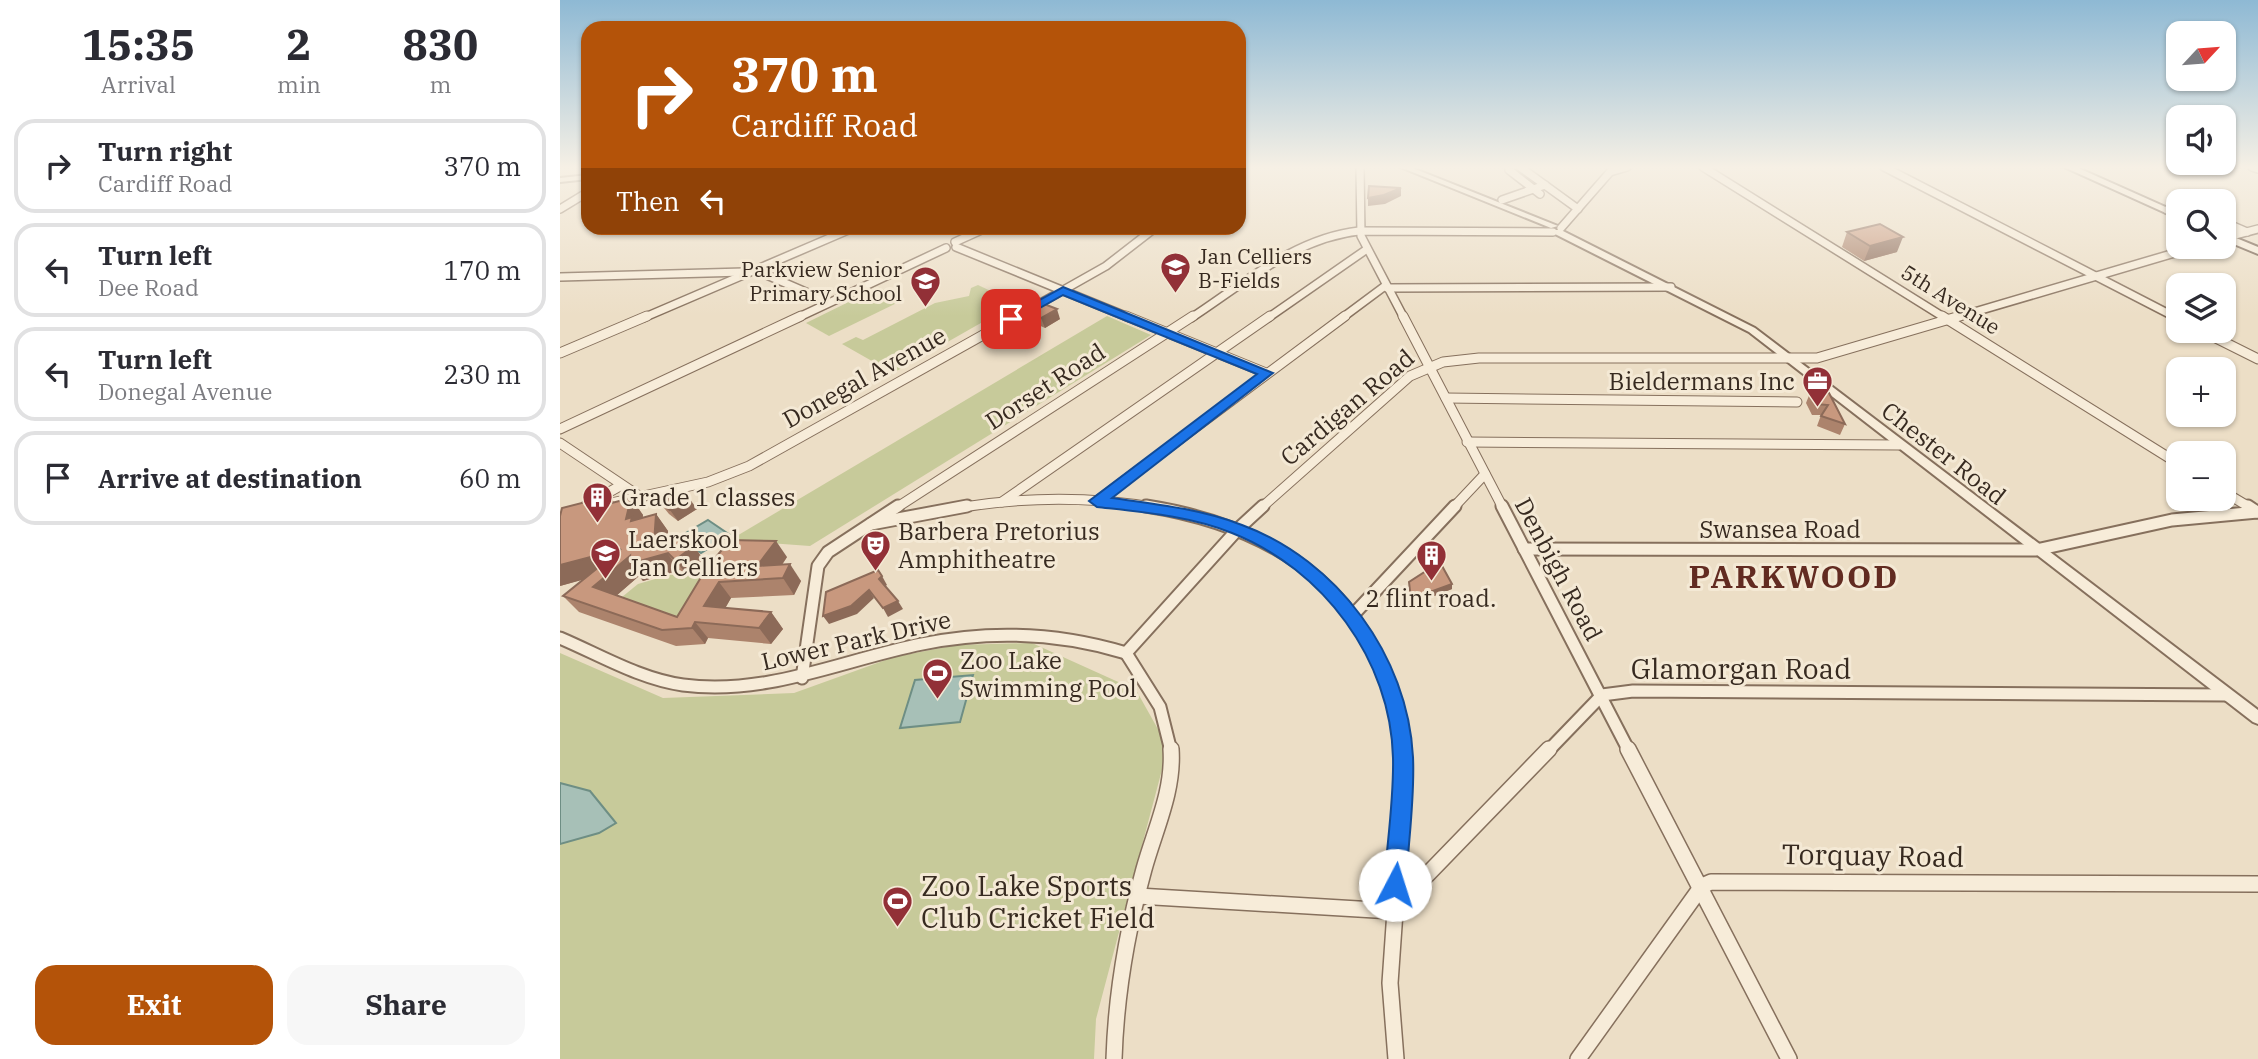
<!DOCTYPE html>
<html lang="en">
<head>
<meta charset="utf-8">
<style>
  body { margin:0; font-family:"IBM Plex Serif",serif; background:#f7f7f7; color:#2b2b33; height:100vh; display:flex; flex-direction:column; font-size:26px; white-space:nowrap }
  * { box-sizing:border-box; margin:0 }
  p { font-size:23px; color:#7c7c81 }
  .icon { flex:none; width:38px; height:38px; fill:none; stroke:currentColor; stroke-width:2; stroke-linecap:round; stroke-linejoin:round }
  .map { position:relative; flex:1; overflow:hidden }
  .panel { display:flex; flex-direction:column; background:#fff; width:560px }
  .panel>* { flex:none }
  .banner { position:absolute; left:21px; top:21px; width:665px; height:214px; border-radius:21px; box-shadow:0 2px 5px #0004; background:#b45309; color:#fff; overflow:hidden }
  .needle { width:46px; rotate:64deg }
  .buttons { position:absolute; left:1606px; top:21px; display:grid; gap:14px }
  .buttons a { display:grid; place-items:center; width:70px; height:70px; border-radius:14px; background:#fff; box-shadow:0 2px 5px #0004; font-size:35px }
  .pin { position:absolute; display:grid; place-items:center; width:60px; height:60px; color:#fff; margin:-30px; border-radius:14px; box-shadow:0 4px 10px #0006 }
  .me { position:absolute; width:77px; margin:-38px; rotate:5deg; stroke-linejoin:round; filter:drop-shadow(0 0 5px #0008) }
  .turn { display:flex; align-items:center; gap:24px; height:147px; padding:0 35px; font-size:32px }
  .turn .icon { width:91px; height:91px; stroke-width:2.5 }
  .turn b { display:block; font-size:49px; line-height:60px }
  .then { display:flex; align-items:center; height:66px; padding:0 35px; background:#0003; gap:14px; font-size:26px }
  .eta { display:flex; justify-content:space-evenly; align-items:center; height:119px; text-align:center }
  .eta b { font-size:42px; font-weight:700; line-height:49px }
  .button { display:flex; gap:14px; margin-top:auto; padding:14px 35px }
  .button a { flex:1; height:80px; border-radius:21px; background:#b45309; color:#fff; font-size:28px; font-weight:700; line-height:80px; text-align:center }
  .button a+a { background:#f7f7f7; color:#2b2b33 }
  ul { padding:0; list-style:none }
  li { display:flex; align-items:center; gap:21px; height:94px; margin:0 14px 10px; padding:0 21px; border:4px solid #e1e1e2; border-radius:21px }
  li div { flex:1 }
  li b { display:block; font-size:26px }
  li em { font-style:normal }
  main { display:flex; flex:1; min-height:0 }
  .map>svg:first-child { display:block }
  .green { fill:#c7ca9a }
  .water { fill:#a7c0b7; stroke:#6e8e84; stroke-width:2 }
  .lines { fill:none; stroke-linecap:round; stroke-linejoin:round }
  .minor-far3-casing { stroke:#86705d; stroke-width:10 }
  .minor-far2-casing { stroke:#86705d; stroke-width:11 }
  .minor-far1-casing { stroke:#86705d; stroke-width:15 }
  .minor-casing { stroke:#86705d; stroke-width:18 }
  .tertiary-casing { stroke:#86705d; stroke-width:4 }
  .secondary-casing { stroke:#685240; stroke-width:4 }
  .minor-far3 { stroke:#f7ecd9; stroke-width:7 }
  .minor-far2 { stroke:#f7ecd9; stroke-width:9 }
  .minor-far1 { stroke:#f7ecd9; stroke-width:11 }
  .minor { stroke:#f7ecd9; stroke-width:15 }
  .tertiary { fill:#f7ecd9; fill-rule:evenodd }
  .secondary { fill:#f7ecd9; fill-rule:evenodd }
  .wall { fill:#ac836c }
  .shaded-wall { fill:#8c6a58 }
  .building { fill:#c8987e; stroke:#8c6a58; stroke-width:2 }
  .route { fill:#1a73e8; stroke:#114b97; stroke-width:2 }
  .labels { text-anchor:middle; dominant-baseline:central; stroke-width:6; stroke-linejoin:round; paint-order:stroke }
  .far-poi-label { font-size:21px; fill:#372a20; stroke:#f4e9d5; text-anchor:start }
  .far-street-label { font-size:21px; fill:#372a20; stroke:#f4e9d5 }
  .street-label { font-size:24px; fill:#372a20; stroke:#f4e9d5 }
  .poi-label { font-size:24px; fill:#372a20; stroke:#f4e9d5; text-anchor:start }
  .near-street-label { font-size:28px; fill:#372a20; stroke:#f4e9d5 }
  .near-poi-label { font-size:28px; fill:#372a20; stroke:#f4e9d5; text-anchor:start }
  .district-label { font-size:32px; font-weight:bold; letter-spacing:2px; fill:#622b21; stroke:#f4e9d5 }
</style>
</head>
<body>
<main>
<section class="panel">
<div class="eta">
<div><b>15:35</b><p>Arrival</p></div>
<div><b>2</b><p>min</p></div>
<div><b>830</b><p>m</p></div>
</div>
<ul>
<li><svg class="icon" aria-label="right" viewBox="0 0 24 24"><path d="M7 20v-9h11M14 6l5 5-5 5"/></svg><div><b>Turn right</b><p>Cardiff Road</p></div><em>370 m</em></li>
<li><svg class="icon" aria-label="left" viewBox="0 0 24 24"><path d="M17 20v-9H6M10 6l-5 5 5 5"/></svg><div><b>Turn left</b><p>Dee Road</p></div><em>170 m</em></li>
<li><svg class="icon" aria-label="left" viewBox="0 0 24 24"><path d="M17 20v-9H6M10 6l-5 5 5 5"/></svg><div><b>Turn left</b><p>Donegal Avenue</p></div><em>230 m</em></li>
<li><svg class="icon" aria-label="arrive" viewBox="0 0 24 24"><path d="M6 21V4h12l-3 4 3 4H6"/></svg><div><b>Arrive at destination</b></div><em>60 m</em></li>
</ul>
<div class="button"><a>Exit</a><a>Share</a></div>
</section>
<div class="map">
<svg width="1698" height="1059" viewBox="0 0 1698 1059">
  <rect width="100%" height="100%" fill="#ecdec6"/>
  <!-- green -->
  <g class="green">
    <polygon points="418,285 456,303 333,373 282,344 296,337 303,340 375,303 409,296 411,288"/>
    <polygon points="319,287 343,300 269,336 246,323"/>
    <polygon points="547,316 591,335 250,546 170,540"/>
    <polygon points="166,574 122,625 51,606 78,584 109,575"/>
    <polygon points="472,643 576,690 608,747 536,1019 534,1059 0,1059 0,653 103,698 234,693 334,657 397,645"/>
  </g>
  <!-- water -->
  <g class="water">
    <polygon points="148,520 170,535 141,553 119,537"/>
    <polygon points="413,675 400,722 340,728 355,680"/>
    <polygon points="0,783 30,791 56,823 39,833 0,844"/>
  </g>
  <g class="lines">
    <defs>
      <g id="minor-far3">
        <polyline points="800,167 801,236 844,318"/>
        <polyline points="960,167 1018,209"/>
        <polyline points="1143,167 1385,318"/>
        <polyline points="1324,167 1617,318"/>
        <polyline points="1692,167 1698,169"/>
        <polyline points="949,170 980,194"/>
        <polyline points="942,200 985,185"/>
        <polyline points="0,209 28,192"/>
        <polyline points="1607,210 1619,207"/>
        <polyline points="1664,222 1687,232"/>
        <polyline points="1001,228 1050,172 1067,167"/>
        <polyline points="1664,238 1698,229"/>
        <polyline points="395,242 426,228"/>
        <polyline points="396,247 570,318"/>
        <polyline points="195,270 269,302"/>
        <polyline points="0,277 184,272"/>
        <polyline points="827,288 1111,287"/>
        <polyline points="83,318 293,228"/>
        <polyline points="237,318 386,248"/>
        <polyline points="454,318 546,266 595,228"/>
        <path d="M631,318C683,284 735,238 799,231L993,232"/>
        <polyline points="708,318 807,249"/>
        <polyline points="782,318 825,286"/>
        <polyline points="1394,318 1635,247"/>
      </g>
      <g id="minor-far2">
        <polyline points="566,316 706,373"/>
        <polyline points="843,316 943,508"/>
        <polyline points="1382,316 1619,464"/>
        <polyline points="1613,316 1619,319"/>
        <polyline points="1642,331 1698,359"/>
        <polyline points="0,353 87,316"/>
        <polyline points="886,398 1237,402"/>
        <polyline points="0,429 241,316"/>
        <polyline points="907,442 1339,445"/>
        <polyline points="0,443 82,498"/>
        <polyline points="1664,492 1691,508"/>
        <polyline points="537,501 785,316"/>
        <polyline points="442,502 710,316"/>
        <polyline points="26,505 60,486"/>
        <polyline points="42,505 148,482 189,466 457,316"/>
        <polyline points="336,508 633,316"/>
        <path d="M397,508C462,497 531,496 597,508"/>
        <polyline points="701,508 850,376 883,362 919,358 1257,358 1400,316"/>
        <polyline points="893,508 925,474"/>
      </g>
      <g id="minor-far1">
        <path d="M586,506C727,528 826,603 842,751"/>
        <polyline points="942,506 1069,751"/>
        <polyline points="1688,506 1697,512"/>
        <polyline points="311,524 407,506"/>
        <polyline points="964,549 1476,550 1612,520 1698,512"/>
        <polyline points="792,616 895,506"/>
        <path d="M0,638C40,655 80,679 123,685C207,696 282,660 362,644C430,630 500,633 566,653"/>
        <polyline points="566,653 678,529 703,506"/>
        <polyline points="566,653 600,707 611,751"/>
        <polyline points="242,678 258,566 268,552 338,506"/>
        <polyline points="988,751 1042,695 1073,691 1668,695"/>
      </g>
      <g id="minor">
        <polyline points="1068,749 1229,1059"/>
        <polyline points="578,896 832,911 989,749"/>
        <path d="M554,1059C556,994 567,931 584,869C595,829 614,791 611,749"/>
        <polyline points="836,1059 830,983 843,797 842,749"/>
        <polyline points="1018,1059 1142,886 1151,882 1698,884"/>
      </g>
      <g id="tertiary">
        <polygon points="840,167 850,167 998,226 991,228"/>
        <polygon points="28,175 28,179 0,182 0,178"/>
        <polygon points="995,230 1001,230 1195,328 1698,710 1698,724 1693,722 1189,332 995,234"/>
      </g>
      <g id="secondary">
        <polygon points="1504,167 1516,167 1619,213 1619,219"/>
        <polygon points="1664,233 1698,247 1698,254 1664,240"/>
      </g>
    </defs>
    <!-- minor-far3 casing -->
    <use href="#minor-far3" class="minor-far3-casing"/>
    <!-- minor-far2 casing -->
    <use href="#minor-far2" class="minor-far2-casing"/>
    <!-- minor-far1 casing -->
    <use href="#minor-far1" class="minor-far1-casing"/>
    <!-- minor casing -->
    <use href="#minor" class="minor-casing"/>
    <!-- tertiary casing -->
    <use href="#tertiary" class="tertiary-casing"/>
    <!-- secondary casing -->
    <use href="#secondary" class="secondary-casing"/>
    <!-- minor-far3 -->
    <use href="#minor-far3" class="minor-far3"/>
    <!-- minor-far2 -->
    <use href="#minor-far2" class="minor-far2"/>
    <!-- minor-far1 -->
    <use href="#minor-far1" class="minor-far1"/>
    <!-- minor -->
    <use href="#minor" class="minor"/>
    <!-- tertiary -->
    <use href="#tertiary" class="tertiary"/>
    <!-- secondary -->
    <use href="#secondary" class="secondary"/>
  </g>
  <!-- wall -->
  <g class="wall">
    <polygon points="1287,232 1337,252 1304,261 1282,247"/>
    <polygon points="468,312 500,319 485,328 472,322"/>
    <polygon points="1250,393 1269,393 1285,424 1280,435 1257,426 1261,415 1252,415 1246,403"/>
    <polygon points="49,496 54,502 71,498 83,515 83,518 96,514 108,531 108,540 146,563 128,576 120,570 83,581 79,576 57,595 117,617 146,569 227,557 222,565 241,581 234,595 171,598 165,608 211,612 223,629 211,644 148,638 145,644 116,646 19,612 3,596 24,579 0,586"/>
    <polygon points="100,503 137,509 118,521 109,514"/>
    <polygon points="865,557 892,584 892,589 851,605 849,582 868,570 865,563"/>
  </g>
  <!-- shaded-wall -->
  <g class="shaded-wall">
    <polygon points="841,188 841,196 825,204 808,206 808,198"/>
    <polygon points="1343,237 1337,252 1304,261 1310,246"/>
    <polygon points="497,309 500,319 485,328 481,318"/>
    <polygon points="71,498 83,515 80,528 66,519"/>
    <polygon points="129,498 137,509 118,521 110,510"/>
    <polygon points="96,514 108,531 107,553 120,570 83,581 79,576 48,603 33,587 51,572 0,586 0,565 61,549"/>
    <polygon points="216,541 227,557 212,579 197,566"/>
    <polygon points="134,546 146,563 128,576 115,560"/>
    <polygon points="230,564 241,581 234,595 223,578"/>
    <polygon points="322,576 327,585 324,587 319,579"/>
    <polygon points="159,582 171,598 157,623 144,606"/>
    <polygon points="892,584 892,589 851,605 851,599"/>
    <polygon points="309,590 314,598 297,614 269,624 263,616"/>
    <polygon points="338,601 343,609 328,617 323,608"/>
    <polygon points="211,612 223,629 211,644 199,628"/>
    <polygon points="135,622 148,638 145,644 132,628"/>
  </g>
  <!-- building -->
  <g class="building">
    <polygon points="809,186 841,188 824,195 808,198"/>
    <polygon points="1320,224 1343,237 1310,246 1287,232"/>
    <polygon points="484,304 497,309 481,318 468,312"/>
    <polygon points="1250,393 1269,393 1285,424 1261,416 1268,405 1256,404"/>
    <polygon points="122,493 129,498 110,510 100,503"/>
    <polygon points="49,496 48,504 71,498 66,519 72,517 71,521 96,514 94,544 123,536 134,546 115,560 108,553 69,564 70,556 33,587 117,617 146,569 170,540 216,541 197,566 230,564 223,578 159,582 144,606 211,612 199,628 135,622 132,628 102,630 3,596 61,549 0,565 0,516 2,508"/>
    <polygon points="876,555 892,584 851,599 849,582 869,569 865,557"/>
    <polygon points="318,570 322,576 319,579 338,601 323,608 309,590 291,606 263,616 266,592"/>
  </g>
  <!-- sky -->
  <linearGradient id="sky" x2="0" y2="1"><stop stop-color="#8eb9d4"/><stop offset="0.53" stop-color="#f6f0e5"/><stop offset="1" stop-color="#f6f0e5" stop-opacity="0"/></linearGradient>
  <rect width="1698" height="316" fill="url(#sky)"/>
  <!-- route -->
  <path class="route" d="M503,287L713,373L552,498C595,504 641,509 682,525C777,560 848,656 853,757C855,799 848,843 846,885L843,893L835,896L827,893L824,885C827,843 834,800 833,758C831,660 763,569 672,533C630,516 582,512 537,507L529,501L697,374L503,295L455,322L445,319Z"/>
  <!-- icons -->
  <defs>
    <symbol id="school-pin" viewBox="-11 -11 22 30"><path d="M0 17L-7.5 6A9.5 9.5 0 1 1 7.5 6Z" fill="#923037" stroke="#f4e9d5"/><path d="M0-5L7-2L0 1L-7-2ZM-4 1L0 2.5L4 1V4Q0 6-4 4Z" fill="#fff"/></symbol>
    <symbol id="office-pin" viewBox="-11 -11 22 30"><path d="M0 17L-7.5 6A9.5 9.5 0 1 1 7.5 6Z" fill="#923037" stroke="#f4e9d5"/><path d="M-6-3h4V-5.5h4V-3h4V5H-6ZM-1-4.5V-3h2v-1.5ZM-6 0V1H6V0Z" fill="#fff"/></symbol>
    <symbol id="building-pin" viewBox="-11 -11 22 30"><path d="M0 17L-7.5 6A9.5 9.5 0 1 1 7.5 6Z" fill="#923037" stroke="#f4e9d5"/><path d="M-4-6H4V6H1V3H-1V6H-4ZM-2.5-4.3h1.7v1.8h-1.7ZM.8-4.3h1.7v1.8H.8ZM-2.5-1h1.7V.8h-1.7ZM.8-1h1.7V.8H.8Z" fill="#fff"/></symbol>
    <symbol id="theatre-pin" viewBox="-11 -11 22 30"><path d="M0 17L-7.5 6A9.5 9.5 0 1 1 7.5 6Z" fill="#923037" stroke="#f4e9d5"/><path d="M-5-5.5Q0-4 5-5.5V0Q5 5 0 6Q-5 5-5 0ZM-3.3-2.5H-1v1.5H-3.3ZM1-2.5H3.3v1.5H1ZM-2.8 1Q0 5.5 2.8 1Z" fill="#fff"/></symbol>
    <symbol id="stadium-pin" viewBox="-11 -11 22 30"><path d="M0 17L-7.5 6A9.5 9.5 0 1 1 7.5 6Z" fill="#923037" stroke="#f4e9d5"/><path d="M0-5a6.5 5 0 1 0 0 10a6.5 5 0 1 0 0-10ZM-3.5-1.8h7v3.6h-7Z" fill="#fff"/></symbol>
  </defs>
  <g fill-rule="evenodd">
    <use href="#school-pin" x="598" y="250" width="35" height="47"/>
    <use href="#school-pin" x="348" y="264" width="35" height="47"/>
    <use href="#office-pin" x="1240" y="364" width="35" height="47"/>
    <use href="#building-pin" x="20" y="480" width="35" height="47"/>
    <use href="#theatre-pin" x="298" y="528" width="35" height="47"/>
    <use href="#school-pin" x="28" y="536" width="35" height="47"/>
    <use href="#building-pin" x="854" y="538" width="35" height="47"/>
    <use href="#stadium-pin" x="360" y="656" width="35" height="47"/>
    <use href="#stadium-pin" x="320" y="884" width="35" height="47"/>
  </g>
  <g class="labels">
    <!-- far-poi labels -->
    <g class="far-poi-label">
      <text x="638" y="256">Jan Celliers<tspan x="638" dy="24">B-Fields</tspan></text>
      <text x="342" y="269" text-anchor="end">Parkview Senior<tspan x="342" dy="24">Primary School</tspan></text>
    </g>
    <!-- far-street labels -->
    <g class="far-street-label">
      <text transform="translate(1391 299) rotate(32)">5th Avenue</text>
    </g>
    <!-- street labels -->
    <g class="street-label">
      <text transform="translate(304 377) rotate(-29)">Donegal Avenue</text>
      <text transform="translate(485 386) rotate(-33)">Dorset Road</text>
      <text transform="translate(787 407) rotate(-40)">Cardigan Road</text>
      <text transform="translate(1384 453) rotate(38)">Chester Road</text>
      <text x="1220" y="529">Swansea Road</text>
      <text transform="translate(999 569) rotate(62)">Denbigh Road</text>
      <text transform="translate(296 640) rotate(-13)">Lower Park Drive</text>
    </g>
    <!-- poi labels -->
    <g class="poi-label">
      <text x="1235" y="381" text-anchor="end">Bieldermans Inc</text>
      <text x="61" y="497">Grade 1 classes</text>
      <text x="338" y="531">Barbera Pretorius<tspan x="338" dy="28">Amphitheatre</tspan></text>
      <text x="68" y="539">Laerskool<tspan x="68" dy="28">Jan Celliers</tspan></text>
      <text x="871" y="598" text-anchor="middle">2 flint road.</text>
      <text x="400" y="660">Zoo Lake<tspan x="400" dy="28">Swimming Pool</tspan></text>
    </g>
    <!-- near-street labels -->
    <g class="near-street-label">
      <text x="1181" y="668">Glamorgan Road</text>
      <text transform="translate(1313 855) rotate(1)">Torquay Road</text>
    </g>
    <!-- near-poi labels -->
    <g class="near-poi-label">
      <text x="361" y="885">Zoo Lake Sports<tspan x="361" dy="32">Club Cricket Field</tspan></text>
    </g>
    <!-- district labels -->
    <g class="district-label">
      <text x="1234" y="576">PARKWOOD</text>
    </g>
  </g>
</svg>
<div class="buttons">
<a><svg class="needle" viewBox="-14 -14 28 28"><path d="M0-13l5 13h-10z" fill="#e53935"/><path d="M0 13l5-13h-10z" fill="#7c7c81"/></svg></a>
<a><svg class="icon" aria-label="sound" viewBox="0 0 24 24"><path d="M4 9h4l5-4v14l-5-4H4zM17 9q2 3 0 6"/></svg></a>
<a><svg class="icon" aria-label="search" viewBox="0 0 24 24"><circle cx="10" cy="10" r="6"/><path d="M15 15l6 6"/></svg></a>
<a><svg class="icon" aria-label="layers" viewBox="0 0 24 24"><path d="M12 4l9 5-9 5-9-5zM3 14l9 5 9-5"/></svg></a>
<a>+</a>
<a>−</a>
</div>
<div class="pin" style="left:451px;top:319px;background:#d93025"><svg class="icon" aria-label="arrive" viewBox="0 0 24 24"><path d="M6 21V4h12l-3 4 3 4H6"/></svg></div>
<svg class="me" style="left:835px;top:885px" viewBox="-20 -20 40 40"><circle r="19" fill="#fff"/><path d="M0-13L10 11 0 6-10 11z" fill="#1a73e8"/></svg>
<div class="banner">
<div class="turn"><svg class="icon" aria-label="right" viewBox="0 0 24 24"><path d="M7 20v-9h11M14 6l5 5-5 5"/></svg><div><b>370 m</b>Cardiff Road</div></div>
<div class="then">Then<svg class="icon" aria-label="left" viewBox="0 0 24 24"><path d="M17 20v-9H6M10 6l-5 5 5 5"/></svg></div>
</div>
</div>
</main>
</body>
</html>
